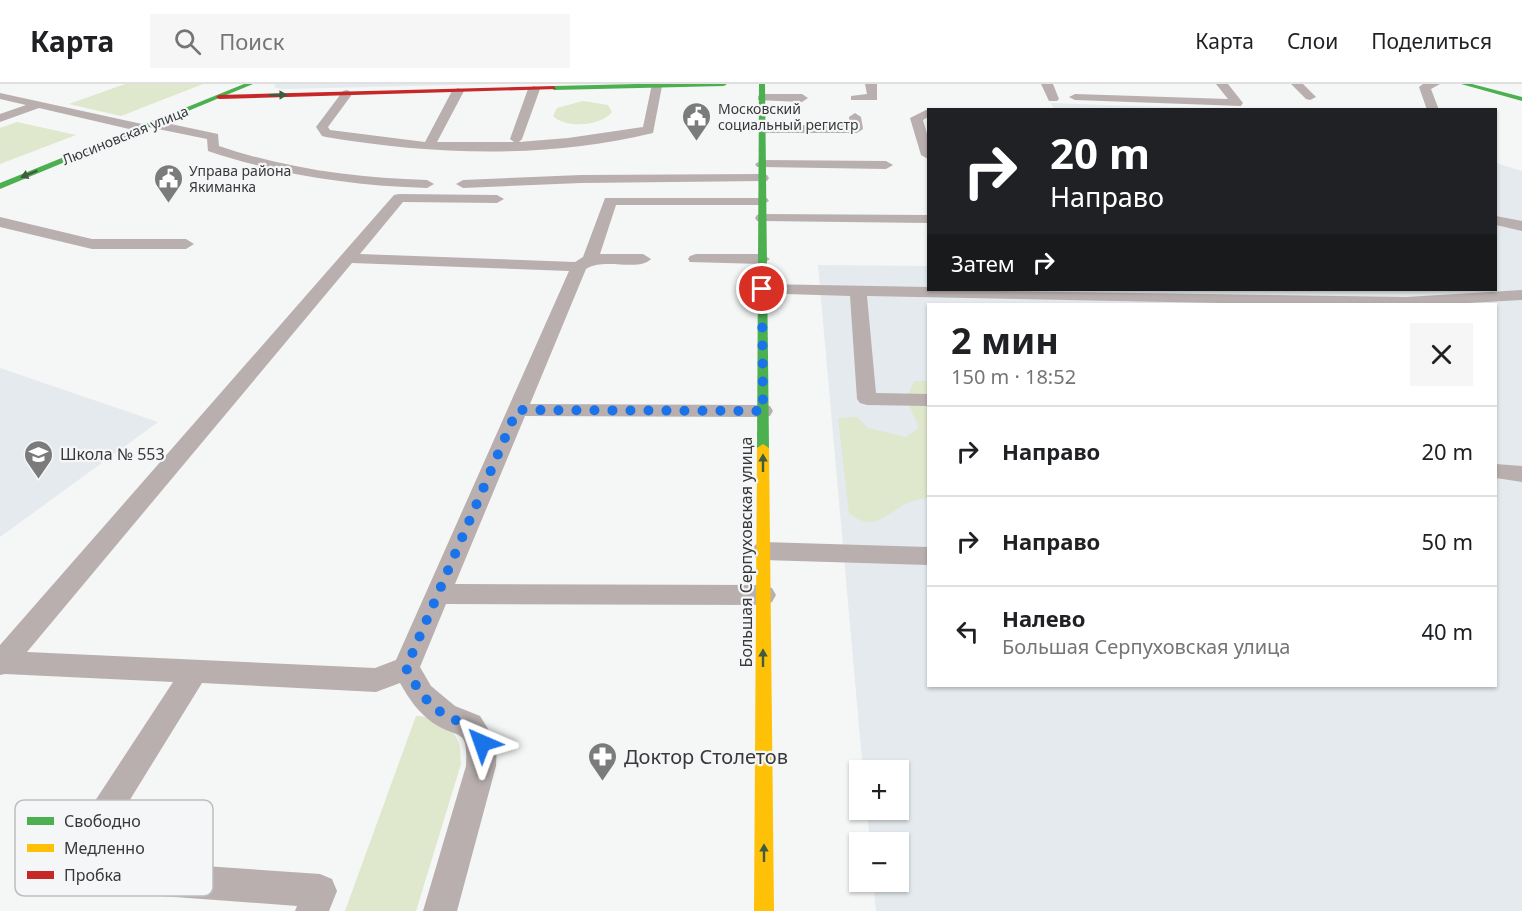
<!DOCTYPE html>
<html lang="ru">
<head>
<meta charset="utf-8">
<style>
  body { margin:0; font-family:"Noto Sans",sans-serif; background:#f6f6f6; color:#202124; height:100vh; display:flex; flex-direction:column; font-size:22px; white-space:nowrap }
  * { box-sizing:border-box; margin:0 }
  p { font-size:20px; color:#757577 }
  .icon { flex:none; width:33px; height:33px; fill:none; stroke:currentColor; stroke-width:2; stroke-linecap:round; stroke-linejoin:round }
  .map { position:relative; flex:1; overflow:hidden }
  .details { position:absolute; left:927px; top:219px; width:570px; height:384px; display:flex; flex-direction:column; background:#fff; border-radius:0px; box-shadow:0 2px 4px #0004 }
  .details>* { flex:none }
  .top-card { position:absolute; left:927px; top:24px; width:570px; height:183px; border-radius:0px; box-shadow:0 2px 4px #0004; background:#202124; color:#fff; overflow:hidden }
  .tools { position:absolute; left:849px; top:676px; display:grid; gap:12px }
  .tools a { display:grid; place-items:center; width:60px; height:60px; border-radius:0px; background:#fff; box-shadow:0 2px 4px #0004; font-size:30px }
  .pin { position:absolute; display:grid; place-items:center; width:51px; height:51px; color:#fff; margin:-26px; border:3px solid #fff; border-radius:50%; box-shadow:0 2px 6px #0007 }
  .me { position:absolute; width:66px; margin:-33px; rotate:317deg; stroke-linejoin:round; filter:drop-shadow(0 0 4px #0008) }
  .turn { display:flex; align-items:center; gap:21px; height:126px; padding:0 24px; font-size:27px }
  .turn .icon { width:78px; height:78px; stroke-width:2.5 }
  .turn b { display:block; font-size:42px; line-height:51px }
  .then { display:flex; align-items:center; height:57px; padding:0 24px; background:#0003; gap:12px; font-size:22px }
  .round { display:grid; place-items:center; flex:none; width:63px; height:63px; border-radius:0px; background:#f6f6f6 }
  .overview { display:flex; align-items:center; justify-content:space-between; height:102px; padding:0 24px }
  h1 { font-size:36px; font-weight:700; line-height:45px }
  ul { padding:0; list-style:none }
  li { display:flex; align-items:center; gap:18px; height:90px; padding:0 24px; border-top:2px solid #e0e0e0 }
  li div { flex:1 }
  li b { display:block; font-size:22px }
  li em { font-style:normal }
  header { display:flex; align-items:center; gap:36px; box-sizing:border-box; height:84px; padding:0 30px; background:#fff; border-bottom:2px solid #e0e0e0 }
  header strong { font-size:28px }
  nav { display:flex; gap:33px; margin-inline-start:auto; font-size:21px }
  .search { width:420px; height:54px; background:#f6f6f6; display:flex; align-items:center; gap:15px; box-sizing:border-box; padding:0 21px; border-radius:0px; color:#757577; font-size:22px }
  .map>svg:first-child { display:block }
  .built { fill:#e5eaee; fill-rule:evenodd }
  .green { fill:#dfe7cc }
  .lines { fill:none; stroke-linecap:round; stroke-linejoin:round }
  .lane { fill:#b9afaf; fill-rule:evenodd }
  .fast { fill:#4caf50; fill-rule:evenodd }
  .slow { fill:#ffc107; fill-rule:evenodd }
  .jam { fill:#c62828; fill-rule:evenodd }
  .oneway { fill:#3f5c41 }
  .route { stroke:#1a73e8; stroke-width:10; stroke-dasharray:0 18 }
  .labels { text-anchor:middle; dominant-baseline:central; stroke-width:4.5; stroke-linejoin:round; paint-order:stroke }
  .far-poi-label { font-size:14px; fill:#39393a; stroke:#f4f6f7; text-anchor:start }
  .far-street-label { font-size:14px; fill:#39393a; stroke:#f4f6f7 }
  .poi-label { font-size:16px; fill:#39393a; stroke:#f4f6f7; text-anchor:start }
  .street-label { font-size:16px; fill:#39393a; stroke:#f4f6f7 }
  .near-poi-label { font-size:20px; fill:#39393a; stroke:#f4f6f7; text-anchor:start }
  .key { fill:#f4f6f7; stroke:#bcbdbe; stroke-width:1.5 }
  .key-label { font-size:16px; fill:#39393a }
</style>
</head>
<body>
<header>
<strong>Карта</strong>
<div class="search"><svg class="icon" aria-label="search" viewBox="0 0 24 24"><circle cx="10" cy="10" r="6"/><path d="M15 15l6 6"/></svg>Поиск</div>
<nav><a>Карта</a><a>Слои</a><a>Поделиться</a></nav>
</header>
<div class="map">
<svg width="1522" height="827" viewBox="0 0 1522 827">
  <rect width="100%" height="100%" fill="#f5f6f6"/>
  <!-- built -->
  <g class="built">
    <polygon points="275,0 494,0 283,5 276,4 274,3"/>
    <polygon points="1051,19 1132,22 1245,25 1055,26"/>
    <path d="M1496,79L1522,87V827H876L873,798H898V759H870L867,726H898V687H863L818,181L928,182V206H1496ZM928,220H1496V602H928Z"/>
    <polygon points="0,284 158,338 0,453"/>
  </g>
  <!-- green -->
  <g class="green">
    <polygon points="125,0 203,0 121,32 69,20"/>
    <path d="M583,17L608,21L612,28C601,42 566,45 553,32L557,24Z"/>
    <polygon points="17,38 76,51 0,80 0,44"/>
    <path d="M915,297H928V414C922,415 915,416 909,418C887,429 874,450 849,429L838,334L857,333L868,344L906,353L919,344C912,324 901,318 915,297Z"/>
    <path d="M416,632C432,632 454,642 459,660C461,666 460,674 461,680L416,827H345Z"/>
  </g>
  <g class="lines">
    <!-- lane -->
    <g class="lane">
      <path d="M652,0L662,2L653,49C547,75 433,71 326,53L322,52L316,43L343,7L347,6L353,9L328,43L330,46L425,58L452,7L458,4L464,7L437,58H514L510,55L528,5L534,2L540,5L522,55L519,58L568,54L643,43Z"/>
      <polygon points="865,0 877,0 877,16 851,16 851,12 867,10"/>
      <polygon points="1041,0 1053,0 1059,15 1057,17 1049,17"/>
      <polygon points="1216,0 1228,0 1243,19 1241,22 1075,16 1069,13 1075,10 1228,15"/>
      <polygon points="1291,0 1303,0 1316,13 1310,16 1306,15"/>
      <polygon points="1423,0 1440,0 1431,5 1439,26 1427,26 1419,3"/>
      <polygon points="0,9 142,40 148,44 142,48 39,24 0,38 0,30 26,21 0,15"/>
      <polygon points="762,10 802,10 808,14 802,18 758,16 758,12"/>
      <polygon points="928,25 928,33 923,36 928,53 928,75 921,71 910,34"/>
      <polygon points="855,29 861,33 863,45 857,49 762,49 756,45 762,41 850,41 849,33"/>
      <path d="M152,36L218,50L219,62C287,85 356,94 427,96L434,100L427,104C352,102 280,91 208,67L207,55L148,43L146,40Z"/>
      <polygon points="762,76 886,77 893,81 886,85 757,83 755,80"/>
      <polygon points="762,90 767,91 769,94 767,97 581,99 463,104 456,100 463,96 581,91"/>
      <path d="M399,110L497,111L504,115L497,119L403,118L360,170L575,178L583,173L605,114H767L769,117L762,121H616L600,170H643L651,175C640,188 603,173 586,185L530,320L763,321L770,322L773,327L770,332L763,333L525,332L455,500L763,501L772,504L776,511L772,518L763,521L446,520L420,583L431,602L455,622L480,632L497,659L496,682L457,827H423L466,682C468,642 459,656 433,639C418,628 409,615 400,599L376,608L202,599L102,761L116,776L320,790L332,795L337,807L329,827H295L297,822L108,808C90,801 75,781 67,763L72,752L173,598L5,590L0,591V561L394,111ZM352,179L569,187L396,576L375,584L27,568Z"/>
      <polygon points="762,130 928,131 928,139 757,137 755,134 757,131"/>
      <polygon points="1496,132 1522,137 1522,147 1496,141"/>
      <polygon points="0,133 92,155 186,155 194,160 186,165 92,165 0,143"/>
      <polygon points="696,170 762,170 770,175 762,180 690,178 688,175 690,172"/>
      <polygon points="762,200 928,203 928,206 1406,213 1522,206 1522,216 1450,220 1275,220 867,212 876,309 928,310 928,322 867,321 860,319 857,315 850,212 756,209 754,205"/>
      <polygon points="1496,380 1522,382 1522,398 1496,394"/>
      <polygon points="763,458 928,463 928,481 763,476 755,473 751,467 755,461"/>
    </g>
    <!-- fast -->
    <g class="fast">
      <polygon points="244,0 253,0 0,105 0,99"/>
      <polygon points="637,0 727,0 724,2 554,6 551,4 554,2"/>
      <polygon points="759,0 765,0 769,364 763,368 757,364"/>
      <polygon points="1461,0 1472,0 1522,13 1522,17"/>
    </g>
    <!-- slow -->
    <polygon class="slow" points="763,360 769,364 774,827 754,827 757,364"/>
    <!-- jam -->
    <polygon class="jam" points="554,2 556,5 219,15 216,13 219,11"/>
  </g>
  <!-- one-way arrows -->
  <defs><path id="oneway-solid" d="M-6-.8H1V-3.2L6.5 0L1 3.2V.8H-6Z" transform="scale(1.5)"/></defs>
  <g class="oneway">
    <use href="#oneway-solid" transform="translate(278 11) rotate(-1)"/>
    <use href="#oneway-solid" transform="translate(29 90) rotate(158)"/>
    <use href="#oneway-solid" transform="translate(763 379) rotate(-90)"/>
    <use href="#oneway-solid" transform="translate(763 574) rotate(-90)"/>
    <use href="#oneway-solid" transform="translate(764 769) rotate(-90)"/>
  </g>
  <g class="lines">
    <!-- route -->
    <path class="route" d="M482,659C466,634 467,643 445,631C426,619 416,603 406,584L517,326L763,327L762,205"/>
  </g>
  <!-- icons -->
  <defs>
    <symbol id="civic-pin" viewBox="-11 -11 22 30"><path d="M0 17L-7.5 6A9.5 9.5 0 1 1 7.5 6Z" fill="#7b7b7c" stroke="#f4f6f7"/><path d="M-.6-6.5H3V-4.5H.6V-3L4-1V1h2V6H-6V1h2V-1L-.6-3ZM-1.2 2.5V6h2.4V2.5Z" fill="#fff"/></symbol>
    <symbol id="school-pin" viewBox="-11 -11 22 30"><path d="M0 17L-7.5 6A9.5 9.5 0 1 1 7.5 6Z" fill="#7b7b7c" stroke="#f4f6f7"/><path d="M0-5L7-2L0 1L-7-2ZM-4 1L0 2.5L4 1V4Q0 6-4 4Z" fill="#fff"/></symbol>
    <symbol id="pharmacy-pin" viewBox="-11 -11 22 30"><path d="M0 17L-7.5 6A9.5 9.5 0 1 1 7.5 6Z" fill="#7b7b7c" stroke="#f4f6f7"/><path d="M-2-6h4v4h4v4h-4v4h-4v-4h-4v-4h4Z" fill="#fff"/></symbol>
  </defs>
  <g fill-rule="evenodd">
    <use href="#civic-pin" x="680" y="16" width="33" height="45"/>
    <use href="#civic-pin" x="152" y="78" width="33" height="45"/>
    <use href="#school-pin" x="22" y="354" width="33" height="45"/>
    <use href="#pharmacy-pin" x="586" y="656" width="33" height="45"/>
  </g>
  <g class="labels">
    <!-- far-poi labels -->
    <g class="far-poi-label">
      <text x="718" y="24">Московский<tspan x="718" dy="16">социальный регистр</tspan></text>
      <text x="189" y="86">Управа района<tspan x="189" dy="16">Якиманка</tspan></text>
    </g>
    <!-- far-street labels -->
    <g class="far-street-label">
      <text transform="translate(125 51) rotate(-22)">Люсиновская улица</text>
    </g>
    <!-- poi labels -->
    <g class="poi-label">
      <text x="60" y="370">Школа № 553</text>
    </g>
    <!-- street labels -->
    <g class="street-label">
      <text transform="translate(746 468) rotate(-90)">Большая Серпуховская улица</text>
    </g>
    <!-- near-poi labels -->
    <g class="near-poi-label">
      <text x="624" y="672">Доктор Столетов</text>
    </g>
  </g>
  <!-- legend -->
  <rect x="15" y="716" width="198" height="96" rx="9" class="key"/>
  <rect x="27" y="733" width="27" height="8" fill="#4caf50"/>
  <rect x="27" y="760" width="27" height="8" fill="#ffc107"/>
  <rect x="27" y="787" width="27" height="8" fill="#c62828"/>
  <g class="key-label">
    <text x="64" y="743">Свободно</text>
    <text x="64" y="770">Медленно</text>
    <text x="64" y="797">Пробка</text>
  </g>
</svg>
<div class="tools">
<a>+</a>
<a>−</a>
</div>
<div class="pin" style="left:762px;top:205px;background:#d93025"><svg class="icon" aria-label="arrive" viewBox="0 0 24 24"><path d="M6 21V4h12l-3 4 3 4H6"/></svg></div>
<svg class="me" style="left:482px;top:659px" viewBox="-20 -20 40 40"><path d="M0-17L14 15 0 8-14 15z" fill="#1a73e8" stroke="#fff" stroke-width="4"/></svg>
<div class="top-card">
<div class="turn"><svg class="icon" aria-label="right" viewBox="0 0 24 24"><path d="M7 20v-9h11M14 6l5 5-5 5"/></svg><div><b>20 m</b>Направо</div></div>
<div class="then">Затем<svg class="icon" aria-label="right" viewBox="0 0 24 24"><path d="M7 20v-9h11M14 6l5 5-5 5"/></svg></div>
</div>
<section class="details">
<div class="overview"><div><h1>2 мин</h1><p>150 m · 18:52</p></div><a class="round"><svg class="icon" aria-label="close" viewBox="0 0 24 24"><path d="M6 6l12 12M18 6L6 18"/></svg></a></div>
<ul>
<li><svg class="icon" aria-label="right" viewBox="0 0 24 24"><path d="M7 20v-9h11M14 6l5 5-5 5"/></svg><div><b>Направо</b></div><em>20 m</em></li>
<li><svg class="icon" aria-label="right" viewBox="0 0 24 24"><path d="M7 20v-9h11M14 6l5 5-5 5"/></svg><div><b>Направо</b></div><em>50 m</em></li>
<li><svg class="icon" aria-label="left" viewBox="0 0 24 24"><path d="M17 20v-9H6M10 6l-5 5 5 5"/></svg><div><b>Налево</b><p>Большая Серпуховская улица</p></div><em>40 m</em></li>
</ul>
</section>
</div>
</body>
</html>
